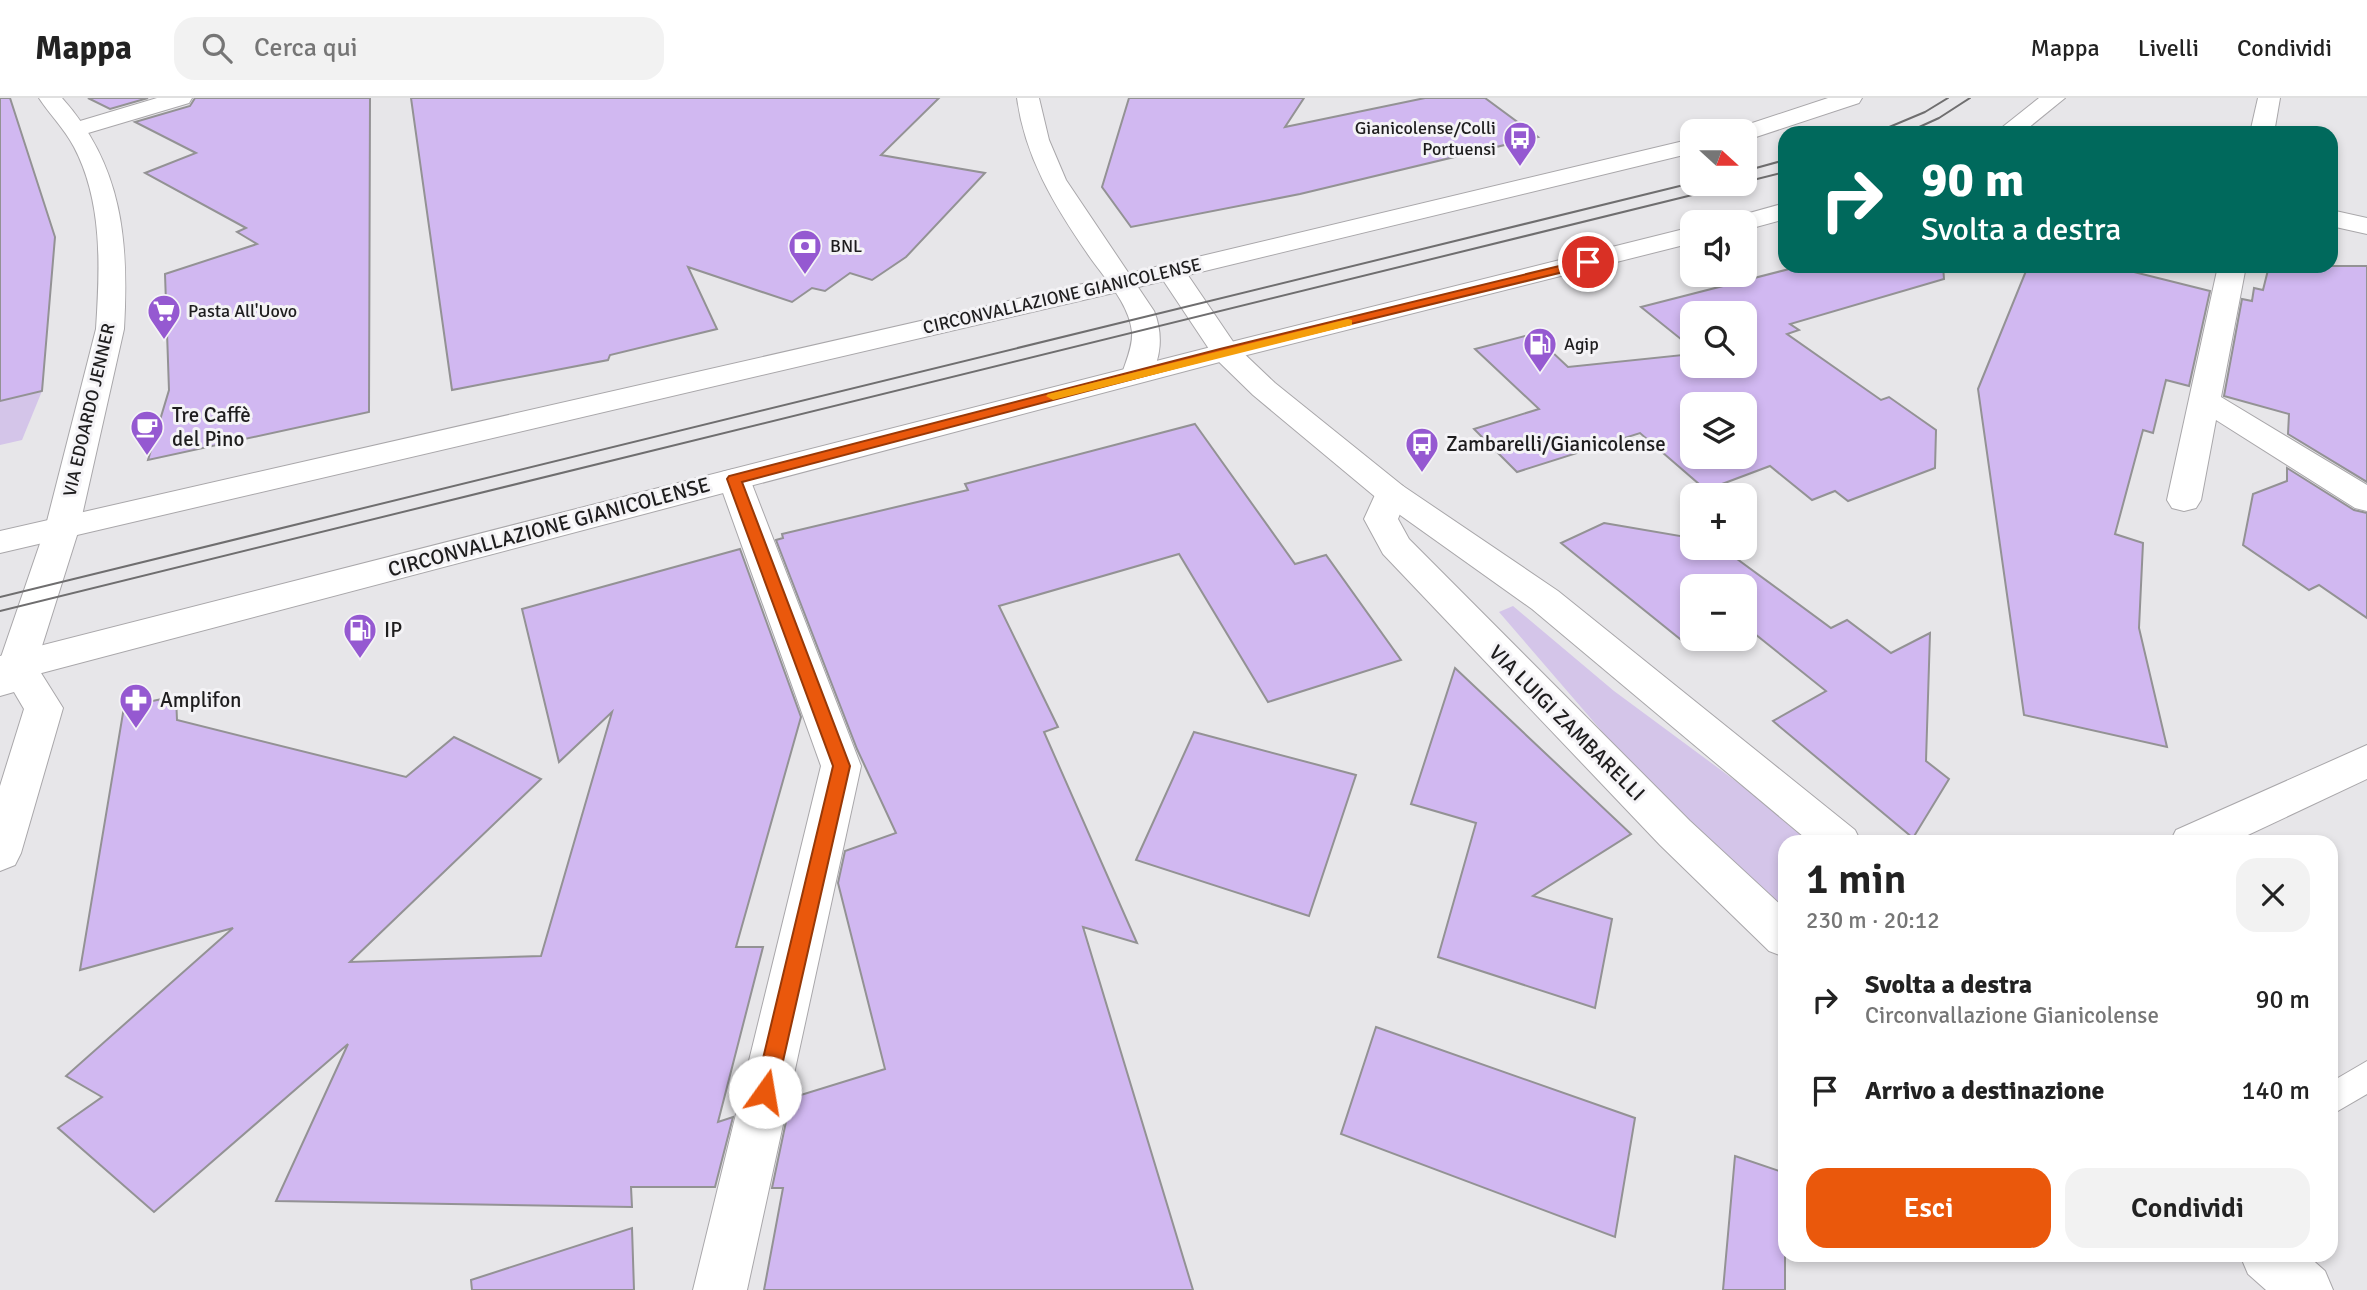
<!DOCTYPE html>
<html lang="it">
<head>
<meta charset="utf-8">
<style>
  body { margin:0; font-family:Signika,sans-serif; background:#f2f2f2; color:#222; height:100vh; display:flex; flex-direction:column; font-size:26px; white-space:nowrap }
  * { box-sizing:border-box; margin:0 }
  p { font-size:23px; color:#767676 }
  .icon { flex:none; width:38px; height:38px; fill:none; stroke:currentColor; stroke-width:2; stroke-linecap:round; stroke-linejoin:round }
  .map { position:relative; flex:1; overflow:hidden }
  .panel { position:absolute; left:1778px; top:737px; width:560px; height:427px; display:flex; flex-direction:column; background:#fff; border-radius:21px; box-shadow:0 4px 10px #0003 }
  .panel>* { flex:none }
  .hud { position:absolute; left:1778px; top:28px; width:560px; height:147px; border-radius:21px; box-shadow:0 4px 10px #0003; background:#00695c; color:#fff; overflow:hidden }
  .needle { width:46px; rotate:111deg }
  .tools { position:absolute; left:1680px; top:21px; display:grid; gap:14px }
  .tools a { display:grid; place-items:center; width:77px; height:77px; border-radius:14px; background:#fff; box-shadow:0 4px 10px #0003; font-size:35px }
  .pin { position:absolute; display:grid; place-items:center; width:60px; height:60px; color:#fff; margin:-30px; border:4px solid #fff; border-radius:50%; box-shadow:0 2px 7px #0007 }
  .me { position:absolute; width:77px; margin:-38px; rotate:13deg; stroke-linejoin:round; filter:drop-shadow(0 0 5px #0008) }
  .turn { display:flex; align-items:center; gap:24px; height:147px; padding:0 28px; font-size:32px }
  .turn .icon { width:91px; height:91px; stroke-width:2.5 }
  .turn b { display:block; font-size:49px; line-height:60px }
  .round { display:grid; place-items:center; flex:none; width:74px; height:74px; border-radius:21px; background:#f2f2f2 }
  .summary { display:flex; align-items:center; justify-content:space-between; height:119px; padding:0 28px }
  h1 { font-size:42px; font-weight:600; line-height:52px }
  .primary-button { display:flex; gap:14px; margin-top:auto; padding:14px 28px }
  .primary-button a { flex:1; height:80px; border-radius:21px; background:#ea580c; color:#fff; font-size:28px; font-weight:600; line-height:80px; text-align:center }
  .primary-button a+a { background:#f2f2f2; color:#222 }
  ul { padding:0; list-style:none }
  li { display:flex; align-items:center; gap:21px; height:91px; padding:0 28px }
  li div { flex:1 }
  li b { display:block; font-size:26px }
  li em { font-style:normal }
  header { display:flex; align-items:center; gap:42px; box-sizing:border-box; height:98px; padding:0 35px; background:#fff; border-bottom:2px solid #e0e0e0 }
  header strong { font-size:33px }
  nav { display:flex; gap:38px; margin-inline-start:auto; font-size:24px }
  .search { width:490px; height:63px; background:#f2f2f2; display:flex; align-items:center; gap:18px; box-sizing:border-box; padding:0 24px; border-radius:21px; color:#767676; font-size:26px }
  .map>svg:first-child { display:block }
  .green { fill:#d4c5e9 }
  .building { fill:#d1b8f1; stroke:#939294; stroke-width:2; fill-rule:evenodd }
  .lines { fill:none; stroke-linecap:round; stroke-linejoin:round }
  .lane-casing { stroke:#a9a7aa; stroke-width:2 }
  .street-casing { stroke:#a9a7aa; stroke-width:2 }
  .secondary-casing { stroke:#a9a7aa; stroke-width:2 }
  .primary-casing { stroke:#a9a7aa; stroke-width:2 }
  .lane { fill:#fff; fill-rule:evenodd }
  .street { fill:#fff; fill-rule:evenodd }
  .secondary { fill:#fff; fill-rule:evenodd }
  .primary { fill:#fff; fill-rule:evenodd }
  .tram { stroke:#6f6e6f; stroke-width:2 }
  .route { fill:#ea580c; stroke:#983908; stroke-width:2 }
  .slow { fill:#f59e0b }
  .labels { text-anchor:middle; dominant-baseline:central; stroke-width:6; stroke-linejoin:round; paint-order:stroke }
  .far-poi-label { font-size:18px; fill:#1e1d1e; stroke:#f4f3f6; text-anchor:start }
  .far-street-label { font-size:18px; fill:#1e1d1e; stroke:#f4f3f6 }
  .poi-label { font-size:21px; fill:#1e1d1e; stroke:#f4f3f6; text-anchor:start }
  .street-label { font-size:21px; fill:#1e1d1e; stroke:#f4f3f6 }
</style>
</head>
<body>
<header>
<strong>Mappa</strong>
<div class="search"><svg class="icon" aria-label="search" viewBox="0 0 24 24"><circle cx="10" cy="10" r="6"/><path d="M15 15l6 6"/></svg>Cerca qui</div>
<nav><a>Mappa</a><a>Livelli</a><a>Condividi</a></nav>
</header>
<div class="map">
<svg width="2367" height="1192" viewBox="0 0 2367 1192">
  <rect width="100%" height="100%" fill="#e7e6e9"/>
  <!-- green -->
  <g class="green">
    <polygon points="42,293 22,342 0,347 0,303"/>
    <polygon points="1513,508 1614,593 1779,715 1807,744 1785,744 1785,815 1662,703 1499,514"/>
  </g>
  <!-- building -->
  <g class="building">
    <polygon points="0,0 10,0 55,139 42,293 0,303"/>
    <polygon points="88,0 148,0 110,11"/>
    <polygon points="195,0 370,0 369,314 148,362 169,292 165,176 257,146 237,134 246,130 145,75 196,55 135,24 190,8"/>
    <polygon points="411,0 939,0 881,57 985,75 906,159 872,182 850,175 825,193 812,190 792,204 688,169 717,231 610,257 608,262 452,292"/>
    <polygon points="1129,0 1304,0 1285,29 1425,0 1485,0 1538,39 1300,96 1131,129 1102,89"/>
    <path d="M1801,168H1943L1944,181L1790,226L1799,232L1787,236L1881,302L1889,299L1936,332L1935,370L1848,403L1835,393L1812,402L1770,368L1706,392L1640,335L1517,374L1474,331L1539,311L1475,251L1533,236L1568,269L1692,256V268H1745V215H1692V250L1641,209ZM1692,306H1745V359H1692Z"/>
    <polygon points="2028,168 2110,168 2210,193 2189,288 2166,282 2153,335 2143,332 2115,436 2143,445 2139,530 2167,649 2024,617 1978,291"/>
    <polygon points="2269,168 2367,168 2367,384 2288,336 2289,316 2224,298 2242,201 2252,203 2254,190 2263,192"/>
    <polygon points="1195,326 1295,466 1326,457 1401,562 1268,604 1179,456 999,508 1058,629 1044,634 1137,845 1083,829 1193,1192 764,1192 783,1090 772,1090 791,1000 885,971 838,785 845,753 896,735 857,651 776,442 783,440 782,436 968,392 965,386"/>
    <polygon points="2287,370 2354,412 2367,415 2367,520 2319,487 2309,492 2243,447 2253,396 2287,383"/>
    <polygon points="1604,425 1692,440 1692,450 1722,450 1831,530 1847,522 1891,555 1930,535 1926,663 1949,681 1913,740 1773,623 1826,593 1745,528 1745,488 1692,488 1692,541 1706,541 1690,549 1561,445"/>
    <polygon points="740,451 801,619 736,849 763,849 718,1024 733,1019 715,1089 631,1089 632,1109 276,1103 348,946 154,1114 58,1030 102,999 66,978 233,830 80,872 124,609 176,598 177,622 406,679 454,639 541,681 350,864 541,858 612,614 559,664 522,511"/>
    <polygon points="1455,570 1631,736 1533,798 1612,821 1595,910 1438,859 1476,725 1411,706"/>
    <polygon points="1194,634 1356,677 1309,818 1136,762"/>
    <polygon points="1376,929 1635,1020 1615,1139 1341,1036"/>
    <polygon points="1735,1058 1785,1075 1785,1192 1723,1192"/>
    <polygon points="632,1130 634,1192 472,1192 471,1182"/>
  </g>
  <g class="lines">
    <defs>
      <polygon id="lane" points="2367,963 2367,996 2331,1017 2331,984"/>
      <g id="street">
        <polygon points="157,0 192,0 189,5 78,38 70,36 66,31 70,26"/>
        <path d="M1017,0H1039L1049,42L1066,82L1154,213C1163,235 1162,261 1148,282L1137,285L1126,282L1122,276C1126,263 1133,248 1132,234C1129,204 1103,179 1087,155C1054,107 1025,59 1017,0Z"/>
        <polygon points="2258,0 2280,0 2274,35 2250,35"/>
        <polygon points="2331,112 2367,120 2367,136 2331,128"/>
        <polygon points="2218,168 2246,168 2221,299 2367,387 2367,413 2355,410 2216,322 2201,402 2196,410 2184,413 2172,410 2167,402"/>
        <polygon points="734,371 746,374 750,381 861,668 747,1192 693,1192 821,668 718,381 722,374"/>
        <polygon points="1391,384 1403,388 1408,395 1398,421 1409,441 1690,723 1785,811 1785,859 1769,853 1660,747 1383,456 1364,421 1379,388"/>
      </g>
      <g id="secondary">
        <path d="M39,0H62C123,68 129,144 124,231L79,431L36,567L63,610L21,755L15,767L0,773V688L24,611L14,594L0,598V562L45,431L96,231C100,170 103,104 74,49C64,30 50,17 39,0Z"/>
        <polygon points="1171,165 1181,167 1236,248 1275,285 1403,388 1558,493 1855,732 1861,744 1810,744 1532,511 1379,402 1253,297 1215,260 1157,173 1161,167"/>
        <polygon points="2367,647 2367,681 2233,744 2170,744 2176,732"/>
        <polygon points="2240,1157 2307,1157 2325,1173 2333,1192 2266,1192 2248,1176"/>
      </g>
      <g id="primary">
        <polygon points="1828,0 1862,0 1859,5 1753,40 1745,42 1745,33 1734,33 1737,30"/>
        <polygon points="2039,0 2065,0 2022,35 1995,35"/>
        <polygon points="1692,41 1692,55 1122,193 0,455 0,433 1122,177"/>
        <polygon points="1785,105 1785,121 1745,132 1745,124 1731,124 1735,119"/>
        <polygon points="1692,129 1692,145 1235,260 0,586 0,558 1215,248"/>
      </g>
    </defs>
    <!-- lane casing -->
    <use href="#lane" class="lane-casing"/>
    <!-- street casing -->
    <use href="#street" class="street-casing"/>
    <!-- secondary casing -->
    <use href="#secondary" class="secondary-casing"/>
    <!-- primary casing -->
    <use href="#primary" class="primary-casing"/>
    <!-- lane -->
    <use href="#lane" class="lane"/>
    <!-- street -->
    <use href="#street" class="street"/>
    <!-- secondary -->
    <use href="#secondary" class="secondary"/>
    <!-- primary -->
    <use href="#primary" class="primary"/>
    <!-- tram -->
    <g class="tram">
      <polyline points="1875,35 1925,14 1948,0"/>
      <polyline points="1906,35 1939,20 1970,0"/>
      <polyline points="1745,73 1785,62"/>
      <polyline points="1745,84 1785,74"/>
      <polyline points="0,499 1692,85"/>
      <polyline points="0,513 1737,86"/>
    </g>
  </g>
  <!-- route -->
  <polygon class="route" points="1588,161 1592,162 1592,167 1228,256 742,384 850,668 776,994 773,1000 765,1003 758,1000 755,994 833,668 727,381 729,378 1220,251"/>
  <!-- slow -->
  <polygon class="slow" points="1348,221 1352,222 1352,227 1053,302 1046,298 1048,296"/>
  <!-- icons -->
  <defs>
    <symbol id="bus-pin" viewBox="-11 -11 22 30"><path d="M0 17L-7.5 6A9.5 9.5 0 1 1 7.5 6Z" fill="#9559d1" stroke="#f4f3f6"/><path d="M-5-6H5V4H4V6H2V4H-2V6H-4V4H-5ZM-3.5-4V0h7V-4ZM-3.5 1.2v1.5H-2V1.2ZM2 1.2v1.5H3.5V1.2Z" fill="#fff"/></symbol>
    <symbol id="bank-pin" viewBox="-11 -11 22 30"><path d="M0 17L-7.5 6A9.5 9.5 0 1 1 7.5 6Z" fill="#9559d1" stroke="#f4f3f6"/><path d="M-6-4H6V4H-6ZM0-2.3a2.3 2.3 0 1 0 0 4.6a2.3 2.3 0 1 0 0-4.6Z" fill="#fff"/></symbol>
    <symbol id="supermarket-pin" viewBox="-11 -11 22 30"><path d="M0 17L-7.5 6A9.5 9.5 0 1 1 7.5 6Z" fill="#9559d1" stroke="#f4f3f6"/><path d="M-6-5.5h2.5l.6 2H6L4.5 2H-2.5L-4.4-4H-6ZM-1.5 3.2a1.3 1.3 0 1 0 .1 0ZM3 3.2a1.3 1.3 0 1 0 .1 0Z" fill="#fff"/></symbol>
    <symbol id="fuel-pin" viewBox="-11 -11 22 30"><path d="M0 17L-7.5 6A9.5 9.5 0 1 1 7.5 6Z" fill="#9559d1" stroke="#f4f3f6"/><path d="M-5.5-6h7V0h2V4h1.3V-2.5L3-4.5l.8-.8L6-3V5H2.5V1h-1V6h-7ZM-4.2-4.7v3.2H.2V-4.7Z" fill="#fff"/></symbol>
    <symbol id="cafe-pin" viewBox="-11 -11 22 30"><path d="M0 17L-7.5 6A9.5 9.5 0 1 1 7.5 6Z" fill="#9559d1" stroke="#f4f3f6"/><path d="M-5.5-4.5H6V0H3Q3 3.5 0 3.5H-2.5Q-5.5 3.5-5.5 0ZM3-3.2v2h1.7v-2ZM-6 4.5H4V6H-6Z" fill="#fff"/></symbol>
    <symbol id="pharmacy-pin" viewBox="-11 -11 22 30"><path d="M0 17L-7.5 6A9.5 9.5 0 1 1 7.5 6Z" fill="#9559d1" stroke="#f4f3f6"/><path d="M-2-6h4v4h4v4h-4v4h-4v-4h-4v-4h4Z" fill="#fff"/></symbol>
  </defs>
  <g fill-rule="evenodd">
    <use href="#bus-pin" x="1501" y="21" width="38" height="52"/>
    <use href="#bank-pin" x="786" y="129" width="38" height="52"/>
    <use href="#supermarket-pin" x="145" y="194" width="38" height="52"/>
    <use href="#fuel-pin" x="1521" y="227" width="38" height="52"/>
    <use href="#cafe-pin" x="128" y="310" width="38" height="52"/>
    <use href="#bus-pin" x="1403" y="327" width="38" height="52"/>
    <use href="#fuel-pin" x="341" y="513" width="38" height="52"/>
    <use href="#pharmacy-pin" x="117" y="583" width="38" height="52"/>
  </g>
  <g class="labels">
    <!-- far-poi labels -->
    <g class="far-poi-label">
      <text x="1496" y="30" text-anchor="end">Gianicolense/Colli<tspan x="1496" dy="21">Portuensi</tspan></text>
      <text x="830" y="148">BNL</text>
      <text x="188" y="213">Pasta All'Uovo</text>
      <text x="1564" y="246">Agip</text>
    </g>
    <!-- far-street labels -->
    <g class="far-street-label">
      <text transform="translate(1062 198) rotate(-13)">CIRCONVALLAZIONE GIANICOLENSE</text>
      <text transform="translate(89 312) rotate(-77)">VIA EDOARDO JENNER</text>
    </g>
    <!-- poi labels -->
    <g class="poi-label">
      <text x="172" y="317">Tre Caffè<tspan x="172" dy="24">del Pino</tspan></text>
      <text x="1446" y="346">Zambarelli/Gianicolense</text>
      <text x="384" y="532">IP</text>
      <text x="160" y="602">Amplifon</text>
    </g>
    <!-- street labels -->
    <g class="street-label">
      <text transform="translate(549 429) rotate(-15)">CIRCONVALLAZIONE GIANICOLENSE</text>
      <text transform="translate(1567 625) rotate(45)">VIA LUIGI ZAMBARELLI</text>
    </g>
  </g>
</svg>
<div class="tools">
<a><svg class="needle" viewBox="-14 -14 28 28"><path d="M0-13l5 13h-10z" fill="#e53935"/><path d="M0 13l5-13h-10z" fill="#767676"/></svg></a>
<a><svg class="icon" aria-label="sound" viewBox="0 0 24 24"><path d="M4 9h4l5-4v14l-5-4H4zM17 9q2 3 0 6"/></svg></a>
<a><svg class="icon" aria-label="search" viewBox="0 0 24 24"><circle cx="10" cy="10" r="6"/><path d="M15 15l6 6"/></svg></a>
<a><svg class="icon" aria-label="layers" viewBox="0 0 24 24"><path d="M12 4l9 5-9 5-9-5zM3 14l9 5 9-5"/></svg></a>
<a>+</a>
<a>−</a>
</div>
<div class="pin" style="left:1588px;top:164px;background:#d93025"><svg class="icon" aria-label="arrive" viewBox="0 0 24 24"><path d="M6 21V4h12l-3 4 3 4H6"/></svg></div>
<svg class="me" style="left:765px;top:994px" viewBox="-20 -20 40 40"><circle r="19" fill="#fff"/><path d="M0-13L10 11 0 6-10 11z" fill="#ea580c"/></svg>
<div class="hud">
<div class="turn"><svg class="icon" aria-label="right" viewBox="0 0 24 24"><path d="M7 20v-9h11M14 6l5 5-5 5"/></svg><div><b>90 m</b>Svolta a destra</div></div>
</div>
<section class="panel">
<div class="summary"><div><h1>1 min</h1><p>230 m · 20:12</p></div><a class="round"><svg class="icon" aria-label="close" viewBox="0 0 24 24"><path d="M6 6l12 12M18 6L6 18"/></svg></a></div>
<ul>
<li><svg class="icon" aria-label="right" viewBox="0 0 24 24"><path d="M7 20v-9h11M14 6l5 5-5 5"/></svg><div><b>Svolta a destra</b><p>Circonvallazione Gianicolense</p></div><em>90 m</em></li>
<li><svg class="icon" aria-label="arrive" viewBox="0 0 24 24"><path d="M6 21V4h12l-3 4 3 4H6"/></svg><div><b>Arrivo a destinazione</b></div><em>140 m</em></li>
</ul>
<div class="primary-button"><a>Esci</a><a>Condividi</a></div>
</section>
</div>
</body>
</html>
